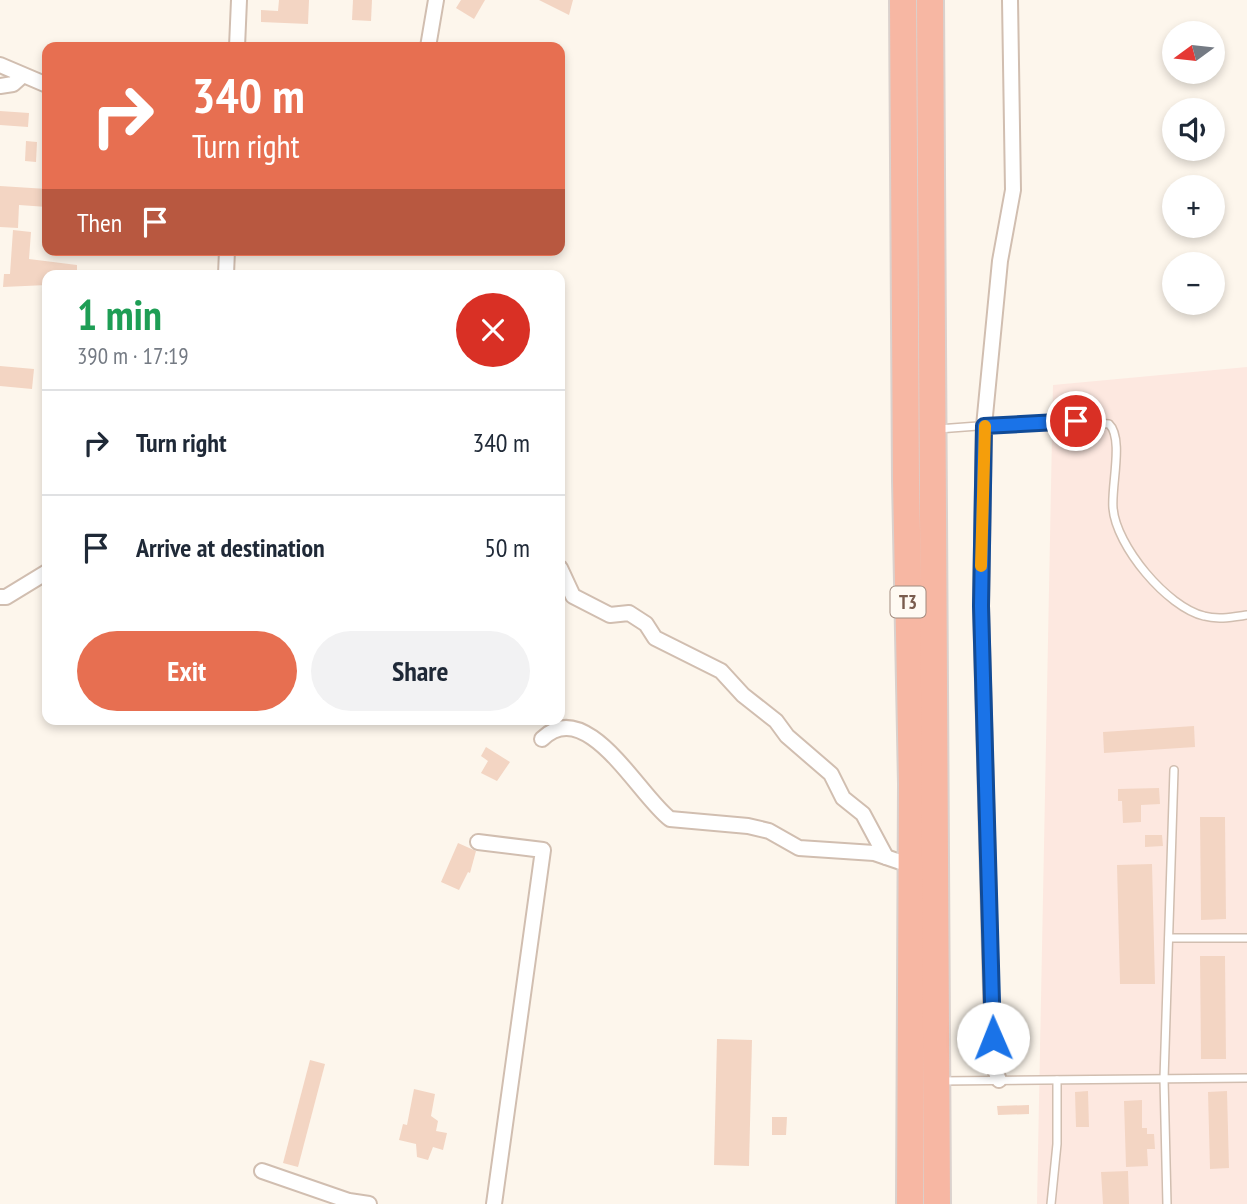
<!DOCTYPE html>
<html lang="en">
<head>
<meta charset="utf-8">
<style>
  body { margin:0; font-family:"PT Sans Narrow",sans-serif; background:#f2f2f3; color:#1f2937; height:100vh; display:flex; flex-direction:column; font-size:26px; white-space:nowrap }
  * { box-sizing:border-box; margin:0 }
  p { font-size:23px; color:#747a83 }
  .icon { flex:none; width:38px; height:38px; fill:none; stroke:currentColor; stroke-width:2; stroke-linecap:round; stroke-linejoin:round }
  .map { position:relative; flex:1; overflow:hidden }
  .sheet { position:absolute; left:42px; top:270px; width:523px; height:455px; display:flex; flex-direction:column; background:#fff; border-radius:14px; box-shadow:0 4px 10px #0003 }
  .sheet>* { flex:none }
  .banner { position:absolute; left:42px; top:42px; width:523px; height:214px; border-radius:14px; box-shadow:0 4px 10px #0003; background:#e76f51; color:#fff; overflow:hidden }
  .needle { width:46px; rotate:255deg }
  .fabs { position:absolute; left:1162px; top:21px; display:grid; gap:14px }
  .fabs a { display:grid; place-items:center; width:63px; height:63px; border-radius:50%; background:#fff; box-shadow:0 4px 10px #0003; font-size:35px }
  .pin { position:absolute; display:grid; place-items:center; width:60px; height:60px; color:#fff; margin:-30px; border:4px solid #fff; border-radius:50%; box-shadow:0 2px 7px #0007 }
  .me { position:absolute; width:77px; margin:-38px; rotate:359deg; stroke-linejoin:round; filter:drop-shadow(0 0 5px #0008) }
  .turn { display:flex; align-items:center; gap:24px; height:147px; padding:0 35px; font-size:32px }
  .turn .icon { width:91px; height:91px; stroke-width:2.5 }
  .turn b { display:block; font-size:49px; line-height:60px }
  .then { display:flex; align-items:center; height:66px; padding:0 35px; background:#0003; gap:14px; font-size:26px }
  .round { display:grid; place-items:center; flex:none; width:74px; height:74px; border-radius:37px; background:#f2f2f3 }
  .summary { display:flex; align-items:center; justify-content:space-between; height:119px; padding:0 35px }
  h1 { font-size:42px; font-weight:700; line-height:52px; color:#1e9e55 }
  .primary-button { display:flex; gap:14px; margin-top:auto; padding:14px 35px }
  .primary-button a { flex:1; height:80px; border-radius:42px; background:#e76f51; color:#fff; font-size:28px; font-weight:700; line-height:80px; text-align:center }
  .primary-button a+a { background:#f2f2f3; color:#1f2937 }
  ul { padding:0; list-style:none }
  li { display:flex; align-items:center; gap:21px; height:105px; padding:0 35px; border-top:2px solid #e0e1e3 }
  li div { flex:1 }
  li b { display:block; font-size:26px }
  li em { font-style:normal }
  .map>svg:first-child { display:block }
  .commercial { fill:#fde8e0 }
  .building { fill:#f3d5c3 }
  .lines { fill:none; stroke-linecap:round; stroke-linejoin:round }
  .lane-casing { stroke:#d1beb0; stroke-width:10 }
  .street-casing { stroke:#d1beb0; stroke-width:18 }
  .highway-casing { stroke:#dad1cd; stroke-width:30 }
  .lane { stroke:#fff; stroke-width:7 }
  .street { stroke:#fff; stroke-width:14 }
  .highway { stroke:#f7b7a3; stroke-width:26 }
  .route-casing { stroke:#114b97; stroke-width:18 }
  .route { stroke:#1a73e8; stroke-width:12 }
  .slow { stroke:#f59e0b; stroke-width:12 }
  .labels { text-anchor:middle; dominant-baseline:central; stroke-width:7; stroke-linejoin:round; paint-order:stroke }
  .shield { fill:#fffaf3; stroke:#a28b7f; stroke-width:2 }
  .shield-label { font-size:19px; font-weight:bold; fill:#7a5c4d }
</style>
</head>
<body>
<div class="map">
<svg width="1247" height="1204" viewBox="0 0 1247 1204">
  <rect width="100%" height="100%" fill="#fdf6ec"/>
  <!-- commercial -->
  <polygon class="commercial" points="1247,367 1247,1204 1037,1204 1053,385"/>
  <!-- building -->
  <g class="building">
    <polygon points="279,0 309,0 308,24 261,22 261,10 278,11"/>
    <polygon points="353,0 372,0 371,21 352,20"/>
    <polygon points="461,0 485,0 474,19 456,8"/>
    <polygon points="539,0 573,0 569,15"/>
    <polygon points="0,111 29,113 28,127 0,125"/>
    <polygon points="26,141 37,142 36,162 25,161"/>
    <polygon points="0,186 47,189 47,207 19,205 18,228 0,227"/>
    <polygon points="13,230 31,232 29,259 77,265 77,275 47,275 47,285 3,287 4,274 10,274"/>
    <polygon points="0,366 34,369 32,389 0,386"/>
    <polygon points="1194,726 1195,747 1104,753 1103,732"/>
    <polygon points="486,747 510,762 497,781 481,773 488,761 481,756"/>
    <polygon points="1159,788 1160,804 1141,805 1141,822 1123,823 1122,801 1118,801 1118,789"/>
    <polygon points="1200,817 1225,817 1226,919 1201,920"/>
    <polygon points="1145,835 1162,835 1163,846 1145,847"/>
    <polygon points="458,843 476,851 470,873 468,872 459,890 441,882"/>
    <polygon points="1152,864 1155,984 1120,984 1117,865"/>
    <polygon points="1200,956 1225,956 1226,1059 1201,1059"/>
    <polygon points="717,1039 752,1040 749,1166 714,1165"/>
    <polygon points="310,1060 325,1064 298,1167 283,1163"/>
    <polygon points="414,1089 435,1094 431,1116 438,1121 436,1131 447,1133 443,1150 433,1147 428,1160 417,1157 416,1144 399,1140 403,1124 407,1125"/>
    <polygon points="1088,1091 1089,1127 1076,1127 1075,1092"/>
    <polygon points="1227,1091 1229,1168 1210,1169 1208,1092"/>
    <polygon points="1142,1100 1142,1128 1147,1128 1147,1134 1154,1134 1155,1149 1147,1149 1148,1166 1126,1167 1124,1101"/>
    <polygon points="1029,1105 1029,1114 998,1115 997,1106"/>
    <polygon points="772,1117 787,1117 786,1135 772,1135"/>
    <polygon points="1128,1171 1129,1204 1103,1204 1101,1172"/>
  </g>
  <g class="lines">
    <defs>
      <g id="lane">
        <path d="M938,429L1060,420L1109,424C1124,438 1111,486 1113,508C1116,546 1167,607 1204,616C1218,620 1233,617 1247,615"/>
        <polyline points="1169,938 1247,938"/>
        <polyline points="940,1081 1247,1078"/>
        <polyline points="1051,1204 1057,1144 1057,1080"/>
        <polyline points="1167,1204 1164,1079 1174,770"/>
      </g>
      <g id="street">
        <polyline points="237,47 239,0"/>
        <polyline points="428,47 436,0"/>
        <polyline points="0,65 47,85"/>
        <polyline points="0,86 13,84 22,76"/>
        <polyline points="226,275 227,250"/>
        <polyline points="560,568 573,596 610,615 629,613 646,624 655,638 721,671 743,695 776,721 787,736 831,774 843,798 863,814 886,857"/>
        <polyline points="0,597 6,597 47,572"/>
        <path d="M542,739C587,695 639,796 670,819L748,826L769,831L799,848L874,853L912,866"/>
        <polyline points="478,842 543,850 494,1204"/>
        <polyline points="999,1080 993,1065 981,606 984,426 1000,261 1013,190 1010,0"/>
        <polyline points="262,1171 349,1201 369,1204"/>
      </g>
      <g id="highway">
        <polyline points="903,0 906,481 912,784 910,1204"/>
        <polyline points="930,0 937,1204"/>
      </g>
    </defs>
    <!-- lane casing -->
    <use href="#lane" class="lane-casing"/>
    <!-- street casing -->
    <use href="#street" class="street-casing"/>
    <!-- highway casing -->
    <use href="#highway" class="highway-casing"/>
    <!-- lane -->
    <use href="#lane" class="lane"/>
    <!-- street -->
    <use href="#street" class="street"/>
    <!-- highway -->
    <use href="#highway" class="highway"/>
  </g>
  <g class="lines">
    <defs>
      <polyline id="route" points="993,1038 981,606 984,426 1076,421"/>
    </defs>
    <!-- route casing -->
    <use href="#route" class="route-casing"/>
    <!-- route -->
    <use href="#route" class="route"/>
    <!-- slow -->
    <polyline class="slow" points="981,566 985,426"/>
  </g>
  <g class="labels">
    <!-- shield labels -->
    <rect class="shield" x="890.5" y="586.5" width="35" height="31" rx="5"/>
    <g class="shield-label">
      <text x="908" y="602">T3</text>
    </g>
  </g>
</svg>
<div class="fabs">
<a><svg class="needle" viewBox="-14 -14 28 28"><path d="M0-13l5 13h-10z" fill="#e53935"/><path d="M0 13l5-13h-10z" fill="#747a83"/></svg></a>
<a><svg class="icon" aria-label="sound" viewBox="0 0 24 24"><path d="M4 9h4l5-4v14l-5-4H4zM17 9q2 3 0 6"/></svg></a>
<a>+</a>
<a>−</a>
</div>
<div class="pin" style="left:1076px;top:421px;background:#d93025"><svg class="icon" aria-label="arrive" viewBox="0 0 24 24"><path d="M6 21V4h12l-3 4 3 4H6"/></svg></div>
<svg class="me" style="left:993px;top:1038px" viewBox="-20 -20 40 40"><circle r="19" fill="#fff"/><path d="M0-13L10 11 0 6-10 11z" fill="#1a73e8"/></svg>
<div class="banner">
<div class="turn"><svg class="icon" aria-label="right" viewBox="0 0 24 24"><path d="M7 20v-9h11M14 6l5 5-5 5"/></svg><div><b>340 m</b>Turn right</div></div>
<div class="then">Then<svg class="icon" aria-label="arrive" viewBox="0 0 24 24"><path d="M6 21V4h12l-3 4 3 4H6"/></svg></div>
</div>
<section class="sheet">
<div class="summary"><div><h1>1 min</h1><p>390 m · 17:19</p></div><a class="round" style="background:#d93025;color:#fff"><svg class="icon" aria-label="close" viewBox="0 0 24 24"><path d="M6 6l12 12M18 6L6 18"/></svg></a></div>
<ul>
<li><svg class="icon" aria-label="right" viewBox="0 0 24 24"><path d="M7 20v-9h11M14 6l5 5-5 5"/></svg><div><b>Turn right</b></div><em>340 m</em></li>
<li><svg class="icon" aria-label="arrive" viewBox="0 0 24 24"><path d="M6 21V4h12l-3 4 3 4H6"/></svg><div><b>Arrive at destination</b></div><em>50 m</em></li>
</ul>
<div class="primary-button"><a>Exit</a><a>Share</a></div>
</section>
</div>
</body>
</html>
